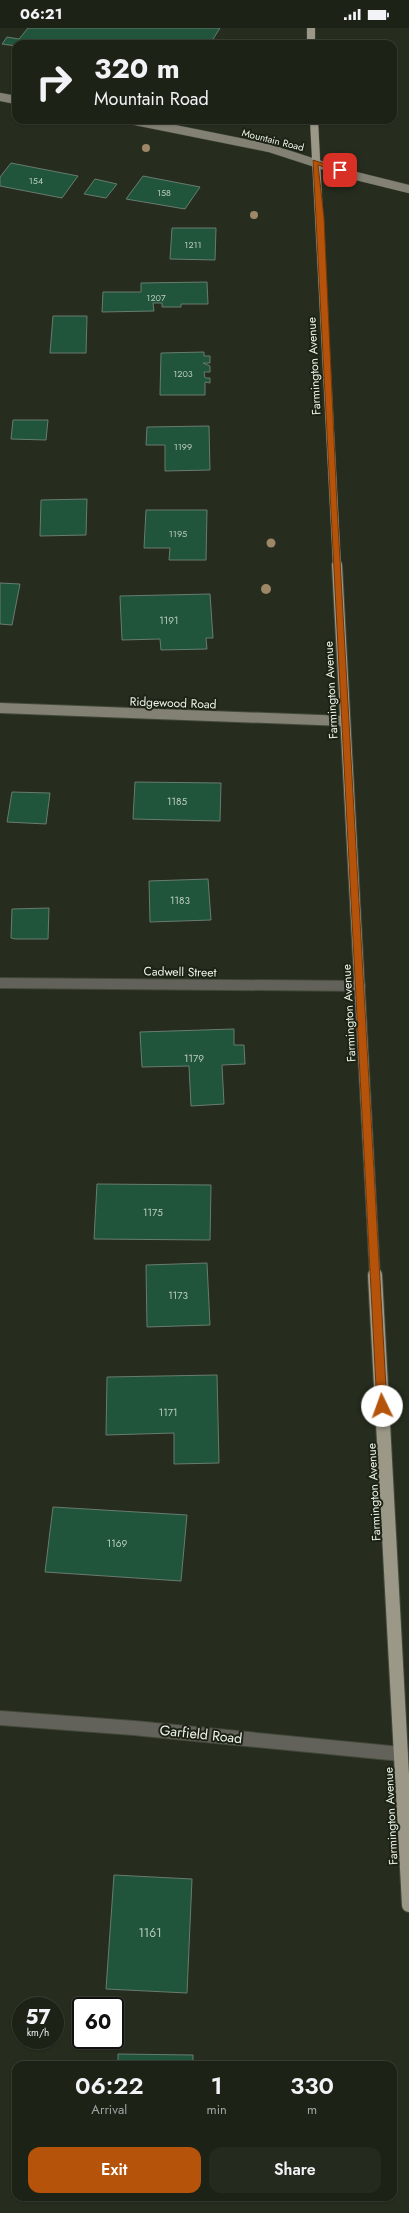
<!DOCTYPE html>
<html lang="en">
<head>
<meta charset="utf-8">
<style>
  body { margin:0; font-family:Jost,sans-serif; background:#252a1f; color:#f1f3f6; height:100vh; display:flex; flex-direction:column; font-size:15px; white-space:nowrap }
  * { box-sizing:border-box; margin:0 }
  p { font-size:13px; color:#a0a4a1 }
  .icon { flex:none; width:22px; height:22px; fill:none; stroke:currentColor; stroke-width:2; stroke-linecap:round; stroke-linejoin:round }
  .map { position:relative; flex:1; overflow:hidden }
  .side { position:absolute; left:12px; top:2033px; width:385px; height:140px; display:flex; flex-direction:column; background:#1c2216; border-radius:12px; box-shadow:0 1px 3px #0004,0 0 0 1px #3a3f35 }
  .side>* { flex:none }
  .hud { position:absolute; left:12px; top:12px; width:385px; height:84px; border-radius:12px; box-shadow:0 1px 3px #0004,0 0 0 1px #3a3f35; background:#1c2216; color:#f1f3f6; overflow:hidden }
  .speed { position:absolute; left:12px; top:1969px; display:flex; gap:8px; font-size:20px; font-weight:700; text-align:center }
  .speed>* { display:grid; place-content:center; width:52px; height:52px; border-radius:50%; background:#1c2216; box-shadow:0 1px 3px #0004,0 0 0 1px #3a3f35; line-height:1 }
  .speed small { font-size:10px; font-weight:400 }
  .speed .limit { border:2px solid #111; border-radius:6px; background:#fff; color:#111 }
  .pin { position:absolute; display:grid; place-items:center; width:34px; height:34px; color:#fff; margin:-17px; border-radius:8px; box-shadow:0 2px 6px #0006 }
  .me { position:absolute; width:44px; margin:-22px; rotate:357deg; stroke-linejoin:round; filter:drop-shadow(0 0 3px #0008) }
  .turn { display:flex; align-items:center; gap:14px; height:84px; padding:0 16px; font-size:18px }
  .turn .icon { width:52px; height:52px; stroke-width:2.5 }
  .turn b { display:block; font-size:28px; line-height:34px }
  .eta { display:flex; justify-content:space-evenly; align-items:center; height:68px; text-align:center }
  .eta b { font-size:24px; font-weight:600; line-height:28px }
  .button { display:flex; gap:8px; margin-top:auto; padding:8px 16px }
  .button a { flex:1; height:46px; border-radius:12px; background:#b45309; color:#fff; font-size:16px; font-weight:600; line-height:46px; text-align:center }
  .button a+a { background:#252a1f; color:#f1f3f6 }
  .status { display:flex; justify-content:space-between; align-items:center; height:28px; padding:0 20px; background:#1c2216; direction:ltr }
  .status svg { height:11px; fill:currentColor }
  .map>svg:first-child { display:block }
  .building { fill:#20553b; stroke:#687b70 }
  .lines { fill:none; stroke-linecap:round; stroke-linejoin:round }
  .minor-far1-casing { stroke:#42493b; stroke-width:12 }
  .minor-casing { stroke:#42493b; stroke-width:16 }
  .secondary-far1-casing { stroke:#42493b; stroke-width:9 }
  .secondary-casing { stroke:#42493b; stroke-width:12 }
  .primary-far2-casing { stroke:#42493b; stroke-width:9 }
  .primary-far1-casing { stroke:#42493b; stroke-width:12 }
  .primary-casing { stroke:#42493b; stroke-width:16 }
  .minor-far1 { stroke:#63625a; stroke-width:10 }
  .minor { stroke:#63625a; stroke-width:14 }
  .secondary-far1 { stroke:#838174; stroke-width:8 }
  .secondary { stroke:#838174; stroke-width:10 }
  .primary-far2 { stroke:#9b9888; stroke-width:8 }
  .primary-far1 { stroke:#9b9888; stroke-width:10 }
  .primary { stroke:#9b9888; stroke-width:14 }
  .tree { fill:#9d8766 }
  .route { fill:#b45309; stroke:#753606 }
  .labels { text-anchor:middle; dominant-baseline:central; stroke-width:4; stroke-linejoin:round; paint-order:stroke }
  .far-number-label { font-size:9px; fill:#bbccbe }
  .far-street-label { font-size:10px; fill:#eff4ea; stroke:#1c2315 }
  .number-label { font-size:10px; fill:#bbccbe }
  .street-label { font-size:12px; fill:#eff4ea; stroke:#1c2315 }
  .near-number-label { font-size:12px; fill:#bbccbe }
  .near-street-label { font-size:14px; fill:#eff4ea; stroke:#1c2315 }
</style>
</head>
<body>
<div class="status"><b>06:21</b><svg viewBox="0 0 49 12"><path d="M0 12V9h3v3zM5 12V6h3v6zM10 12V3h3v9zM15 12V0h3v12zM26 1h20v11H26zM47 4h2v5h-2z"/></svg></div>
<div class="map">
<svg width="409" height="2185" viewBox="0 0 409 2185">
  <rect width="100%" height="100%" fill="#262d1e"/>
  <!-- building -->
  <g class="building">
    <polygon points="28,0 220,0 210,16 16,16 16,18 2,16 7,9 19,11"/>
    <polygon points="11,135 78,148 62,170 0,158 0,149"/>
    <polygon points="143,148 200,159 185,181 126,171"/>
    <polygon points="95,151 117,156 106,170 84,166"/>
    <polygon points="172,200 216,200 215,232 170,231"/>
    <polygon points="207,254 208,276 181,276 181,279 162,279 162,275 153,275 154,283 102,284 103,264 141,264 141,255"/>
    <polygon points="53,288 87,288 86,325 50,325"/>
    <polygon points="204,324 204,328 210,328 210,335 203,335 210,338 210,344 204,344 205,350 210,350 210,355 205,354 205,367 160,367 161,325"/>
    <polygon points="13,392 48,392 46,412 11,411"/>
    <polygon points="209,398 210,442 165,443 165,417 146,417 147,399"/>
    <polygon points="87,471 86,507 40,508 41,472"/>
    <polygon points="146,482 207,482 206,532 169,532 170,520 144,520"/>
    <polygon points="0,555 20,556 12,597 0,596"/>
    <polygon points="210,566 213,610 206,610 207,621 161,622 160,611 122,612 120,568"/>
    <polygon points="135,754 221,755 220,793 133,791"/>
    <polygon points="12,764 50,765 46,796 7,794"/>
    <polygon points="208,851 211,892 150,894 149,853"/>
    <polygon points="49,880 48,911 15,911 11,910 12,881"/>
    <polygon points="234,1001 234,1017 244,1017 245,1036 222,1037 224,1076 191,1078 189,1038 142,1039 140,1004"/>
    <polygon points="97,1156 211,1157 210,1212 94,1211"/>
    <polygon points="207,1235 210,1297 147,1299 146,1237"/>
    <polygon points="217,1347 219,1435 174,1436 174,1405 106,1407 107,1349"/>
    <polygon points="53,1479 187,1487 181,1553 45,1544"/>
    <polygon points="114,1847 192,1851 187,1965 106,1961"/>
    <polygon points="118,2026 193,2027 193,2037 118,2037"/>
  </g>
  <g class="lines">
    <defs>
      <polyline id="minor-far1" points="0,955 360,958"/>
      <polyline id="minor" points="0,1690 134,1700 401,1726"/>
      <g id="secondary-far1">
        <polyline points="0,69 16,72"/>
        <polyline points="130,92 269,120 352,147 409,161"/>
      </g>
      <polyline id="secondary" points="0,680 345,693"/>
      <g id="primary-far2">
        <polyline points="311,0 311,16"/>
        <polyline points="314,92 337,538"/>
      </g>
      <polyline id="primary-far1" points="337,537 375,1248"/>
      <polyline id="primary" points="375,1247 409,1877"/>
    </defs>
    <!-- minor-far1 casing -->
    <use href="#minor-far1" class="minor-far1-casing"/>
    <!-- minor casing -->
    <use href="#minor" class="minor-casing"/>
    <!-- secondary-far1 casing -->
    <use href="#secondary-far1" class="secondary-far1-casing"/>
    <!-- secondary casing -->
    <use href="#secondary" class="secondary-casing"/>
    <!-- primary-far2 casing -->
    <use href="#primary-far2" class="primary-far2-casing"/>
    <!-- primary-far1 casing -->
    <use href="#primary-far1" class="primary-far1-casing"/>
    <!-- primary casing -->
    <use href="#primary" class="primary-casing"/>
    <!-- minor-far1 -->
    <use href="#minor-far1" class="minor-far1"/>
    <!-- minor -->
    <use href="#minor" class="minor"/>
    <!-- secondary-far1 -->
    <use href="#secondary-far1" class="secondary-far1"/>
    <!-- secondary -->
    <use href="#secondary" class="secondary"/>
    <!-- primary-far2 -->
    <use href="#primary-far2" class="primary-far2"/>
    <!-- primary-far1 -->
    <use href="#primary-far1" class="primary-far1"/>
    <!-- primary -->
    <use href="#primary" class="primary"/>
  </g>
  <!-- trees -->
  <g class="tree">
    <circle cx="146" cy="120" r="4"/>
    <circle cx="254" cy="187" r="4"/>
    <circle cx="271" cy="515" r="4.5"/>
    <circle cx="266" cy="561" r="5"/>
  </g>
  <!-- route -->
  <polygon class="route" points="313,132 343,142 340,144 318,137 324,190 337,478 387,1378 382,1382 377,1378"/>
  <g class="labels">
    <!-- far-number labels -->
    <g class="far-number-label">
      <text x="36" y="152">154</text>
      <text x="164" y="164">158</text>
      <text x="193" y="216">1211</text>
      <text x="156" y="269">1207</text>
      <text x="183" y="345">1203</text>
      <text x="183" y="418">1199</text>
      <text x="178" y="505">1195</text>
    </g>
    <!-- far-street labels -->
    <g class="far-street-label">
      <text transform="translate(273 112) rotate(14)">Mountain Road</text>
    </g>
    <!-- number labels -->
    <g class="number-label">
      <text x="169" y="592">1191</text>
      <text x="177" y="773">1185</text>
      <text x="180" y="872">1183</text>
      <text x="194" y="1030">1179</text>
      <text x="153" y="1184">1175</text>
      <text x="178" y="1267">1173</text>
      <text x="168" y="1384">1171</text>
      <text x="117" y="1515">1169</text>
    </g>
    <!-- street labels -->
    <g class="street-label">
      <text transform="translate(314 338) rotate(-93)">Farmington Avenue</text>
      <text transform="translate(331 662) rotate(-93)">Farmington Avenue</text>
      <text transform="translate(173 675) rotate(2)">Ridgewood Road</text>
      <text transform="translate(180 944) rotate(1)">Cadwell Street</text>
      <text transform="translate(349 985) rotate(-93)">Farmington Avenue</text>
      <text transform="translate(374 1464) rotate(-93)">Farmington Avenue</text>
      <text transform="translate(391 1788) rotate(-93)">Farmington Avenue</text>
    </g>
    <!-- near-number labels -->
    <g class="near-number-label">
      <text x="150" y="1905">1161</text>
    </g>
    <!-- near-street labels -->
    <g class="near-street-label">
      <text transform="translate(201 1706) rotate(6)">Garfield Road</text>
    </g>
  </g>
</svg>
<div class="speed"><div>57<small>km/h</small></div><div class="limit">60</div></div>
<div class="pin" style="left:340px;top:142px;background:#d93025"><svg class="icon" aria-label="arrive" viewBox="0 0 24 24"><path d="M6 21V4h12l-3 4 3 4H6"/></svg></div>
<svg class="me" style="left:382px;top:1378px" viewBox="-20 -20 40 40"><circle r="19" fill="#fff"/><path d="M0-13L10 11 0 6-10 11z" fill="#b45309"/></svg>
<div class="hud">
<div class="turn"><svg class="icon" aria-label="right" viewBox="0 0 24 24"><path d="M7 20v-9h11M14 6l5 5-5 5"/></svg><div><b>320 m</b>Mountain Road</div></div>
</div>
<section class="side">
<div class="eta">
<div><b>06:22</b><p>Arrival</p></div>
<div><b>1</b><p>min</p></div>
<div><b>330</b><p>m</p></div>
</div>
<div class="button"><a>Exit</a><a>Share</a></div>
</section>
</div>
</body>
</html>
